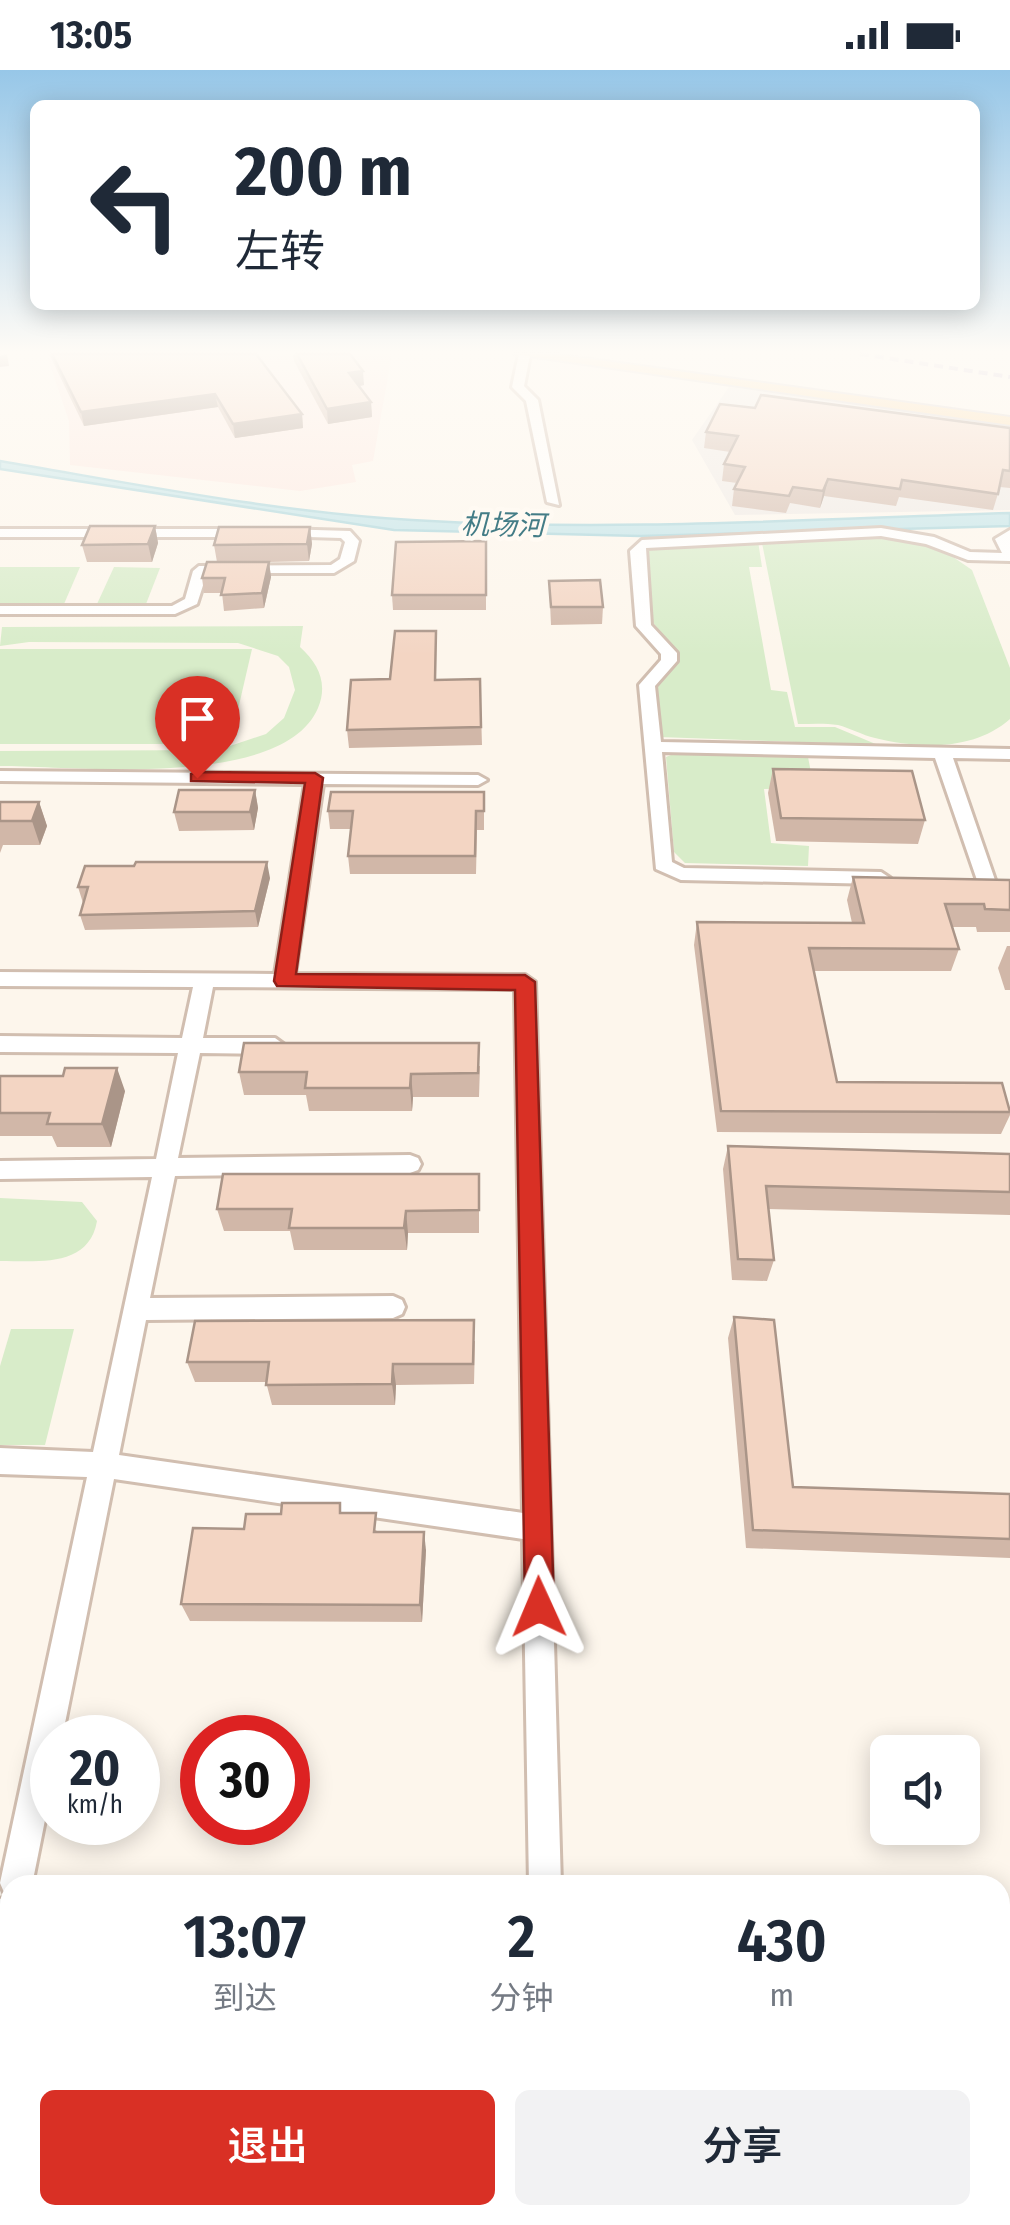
<!DOCTYPE html>
<html lang="zh">
<head>
<meta charset="utf-8">
<style>
  body { margin:0; font-family:"Fira Sans Condensed","Noto Sans SC",sans-serif; background:#f2f2f3; color:#1f2937; height:100vh; display:flex; flex-direction:column; font-size:38px; white-space:nowrap }
  * { box-sizing:border-box; margin:0 }
  p { font-size:32px; color:#747a83 }
  .icon { flex:none; width:55px; height:55px; fill:none; stroke:currentColor; stroke-width:2; stroke-linecap:round; stroke-linejoin:round }
  .map { position:relative; flex:1; overflow:hidden }
  .panel { position:absolute; left:0px; top:1805px; width:1010px; height:350px; display:flex; flex-direction:column; background:#fff; border-radius:30px 30px 0 0; box-shadow:0 5px 25px #0003 }
  .panel>* { flex:none }
  .banner { position:absolute; left:30px; top:30px; width:950px; height:210px; border-radius:15px; box-shadow:0 5px 25px #0003; background:#fff; color:#1f2937; overflow:hidden }
  .tools { position:absolute; left:870px; top:1665px; display:grid; gap:20px }
  .tools a { display:grid; place-items:center; width:110px; height:110px; border-radius:15px; background:#fff; box-shadow:0 5px 25px #0003; font-size:50px }
  .speed { position:absolute; left:30px; top:1645px; display:flex; gap:20px; font-size:50px; font-weight:700; text-align:center }
  .speed>* { display:grid; place-content:center; width:130px; height:130px; border-radius:50%; background:#fff; box-shadow:0 5px 25px #0003; line-height:1 }
  .speed small { font-size:25px; font-weight:400 }
  .speed .limit { border:15px solid #d22; background:#fff; color:#111 }
  .pin { position:absolute; display:grid; place-items:center; width:85px; height:85px; color:#fff; margin:-102px -42px; border-radius:50% 50% 50% 0; rotate:-45deg; box-shadow:0 0 10px #0007 }
  .pin .icon { rotate:45deg }
  .me { position:absolute; width:110px; margin:-55px; rotate:359deg; stroke-linejoin:round; filter:drop-shadow(0 0 8px #0008) }
  .turn { display:flex; align-items:center; gap:35px; height:210px; padding:0 40px; font-size:45px }
  .turn .icon { width:130px; height:130px; stroke-width:2.5 }
  .turn b { display:block; font-size:70px; line-height:85px }
  .eta { display:flex; justify-content:space-evenly; align-items:center; height:170px; text-align:center }
  .eta b { font-size:60px; font-weight:600; line-height:70px }
  .cta { display:flex; gap:20px; margin-top:auto; padding:20px 40px }
  .cta a { flex:1; height:115px; border-radius:15px; background:#d93025; color:#fff; font-size:40px; font-weight:600; line-height:115px; text-align:center }
  .cta a+a { background:#f2f2f3; color:#1f2937 }
  .status { display:flex; justify-content:space-between; align-items:center; height:70px; padding:0 50px; background:#fff; direction:ltr }
  .status svg { height:28px; fill:currentColor }
  .map>svg:first-child { display:block }
  .commercial { fill:#fde8e0 }
  .industrial { fill:#efe9e4 }
  .green { fill:#d8ecc9 }
  .water { fill:#bfe3e8; stroke:#a5d3da; stroke-width:2.5 }
  .lines { fill:none; stroke-linecap:round; stroke-linejoin:round }
  .minor-casing { stroke:#d1beb0; stroke-width:6 }
  .major-casing { stroke:#dad1cd; stroke-width:4 }
  .minor { fill:#fff; fill-rule:evenodd }
  .major { fill:#fbd9a5; fill-rule:evenodd }
  .rail { stroke:#b9a8c9; stroke-width:4; stroke-dasharray:9 6; stroke-linecap:butt }
  .wall { fill:#d1b7a8 }
  .shaded-wall { fill:#aa9588 }
  .building { fill:#f3d5c3; stroke:#aa9588; stroke-width:2.5 }
  .route { fill:#d93025; stroke:#8d1f18; stroke-width:2.5 }
  .labels { text-anchor:middle; dominant-baseline:central; stroke-width:9; stroke-linejoin:round; paint-order:stroke }
  .far-water-label { font-size:28px; font-style:italic; fill:#437c86; stroke:#fffaf3 }
</style>
</head>
<body>
<div class="status"><b>13:05</b><svg viewBox="0 0 49 12"><path d="M0 12V9h3v3zM5 12V6h3v6zM10 12V3h3v9zM15 12V0h3v12zM26 1h20v11H26zM47 4h2v5h-2z"/></svg></div>
<div class="map">
<svg width="1010" height="2155" viewBox="0 0 1010 2155">
  <rect width="100%" height="100%" fill="#fdf6ec"/>
  <!-- commercial -->
  <polygon class="commercial" points="65,284 392,284 373,391 352,395 356,412 300,421 70,395 69,351 48,289"/>
  <!-- industrial -->
  <polygon class="industrial" points="729,317 1010,355 1010,440 735,445 692,370"/>
  <!-- green -->
  <g class="green">
    <path d="M862,462L911,469L940,478L972,500L1010,598V649C974,681 919,679 875,668C862,665 850,658 838,655C825,653 811,654 798,654L762,473C796,474 828,466 862,462Z"/>
    <polygon points="804,466 793,471 758,471 762,497 749,497 771,620 787,622 795,657 835,657 878,675 659,667 653,618 674,597 676,582 651,550 643,478"/>
    <polygon points="0,497 80,497 64,534 0,534"/>
    <polygon points="114,497 160,498 146,534 97,534"/>
    <path d="M303,556L300,577C319,594 328,614 318,638C283,720 76,696 0,696V681L218,680L266,664L284,648L295,620L289,597L278,586L238,573L29,572L0,576L2,557Z"/>
    <polygon points="0,579 252,579 230,674 0,674"/>
    <polygon points="681,681 801,684 808,687 814,718 764,719 771,773 809,776 808,796 685,793 674,782 666,687"/>
    <path d="M0,1128L82,1132L97,1151C89,1198 37,1191 0,1191Z"/>
    <polygon points="11,1259 74,1259 45,1375 0,1375 0,1296"/>
    <polygon points="0,2013 10,2014 10,2145 1000,2145 1000,2089 1010,2090 1010,2155 0,2155"/>
  </g>
  <!-- water -->
  <path class="water" d="M0,391C136,414 274,442 412,450C611,462 811,449 1010,443V456L640,466L394,460L0,399Z"/>
  <g class="lines">
    <defs>
      <g id="minor">
        <polygon points="519,284 530,285 524,316 538,330 559,435 547,432 526,331 512,317"/>
        <polygon points="881,458 934,467 970,482 1002,483 995,469 1010,460 1010,491 968,490 926,474 881,466 646,478 651,555 677,583 677,591 655,616 661,672 1010,679 1010,689 953,688 995,810 993,814 986,816 977,810 935,688 662,682 672,792 684,798 881,802 890,808 881,814 681,810 656,799 639,615 661,590 661,584 636,556 630,481 642,470"/>
        <polygon points="0,459 244,459 251,463 244,467 0,467"/>
        <polygon points="281,459 350,461 359,471 354,491 334,503 207,503 197,534 175,544 0,544 0,536 172,536 185,529 193,501 199,496 331,495 340,489 345,472 341,468 276,466 274,463"/>
        <path d="M0,701L478,705L487,710L478,715L323,714L295,904L525,905L535,912L561,1815H529L523,1469L114,1409L62,1668H52V1715L32,1815H10V1893L0,1895V1829L6,1827L0,1813L87,1407L0,1404V1378L93,1382L152,1107L0,1109V1091L156,1089L178,983L0,982V966L182,968L193,917L0,916V902L275,904L305,714L0,711ZM213,917L515,919L523,1443L119,1385L146,1250L393,1248L402,1244L405,1237L402,1230L393,1226L150,1228L175,1106L410,1103L418,1100L421,1094L418,1088L410,1085L178,1088L200,983L275,984L286,976L275,968H203Z"/>
        <rect x="1000" y="1915" width="10" height="34"/>
      </g>
      <polygon id="major" points="514,284 555,284 1010,347 1010,355"/>
    </defs>
    <!-- minor casing -->
    <use href="#minor" class="minor-casing"/>
    <!-- major casing -->
    <use href="#major" class="major-casing"/>
    <!-- minor -->
    <use href="#minor" class="minor"/>
    <!-- major -->
    <use href="#major" class="major"/>
    <!-- rail -->
    <polyline class="rail" points="860,284 1010,307"/>
  </g>
  <!-- wall -->
  <g class="wall">
    <polygon points="49,284 256,284 302,344 303,358 235,368 218,337 84,356"/>
    <polygon points="293,284 350,284 364,315 359,316 371,332 372,347 328,354 294,291"/>
    <polygon points="755,338 1010,358 1010,418 1000,417 993,440 899,427 896,436 824,426 820,438 790,433 786,443 732,436 734,419 737,413 722,411 724,394 730,382 704,378 706,362"/>
    <polygon points="155,456 158,473 152,492 87,492 82,475"/>
    <polygon points="310,457 312,474 309,491 269,492 271,507 264,538 224,541 222,523 204,523 202,508 217,492 214,475"/>
    <polygon points="486,471 486,540 393,540 392,525"/>
    <polygon points="549,511 603,537 602,554 551,555"/>
    <polygon points="436,578 436,610 480,609 482,675 349,678 347,660 390,609"/>
    <polygon points="773,699 925,750 918,774 776,771 768,723"/>
    <polygon points="255,720 258,738 254,760 179,761 174,742"/>
    <polygon points="484,722 484,760 477,760 476,804 350,804 348,786 351,759 330,759 328,741"/>
    <polygon points="0,732 39,732 47,756 40,775 3,775 0,783"/>
    <polygon points="853,807 1010,810 1010,862 977,862 976,857 952,857 959,879 951,901 814,901 837,1012 1010,1038 1010,1045 1001,1064 717,1062 694,875 697,852 852,853 847,830"/>
    <polygon points="270,808 258,857 85,860 80,845 83,833 78,817"/>
    <polygon points="1007,876 1010,876 1010,920 1005,920 998,898"/>
    <polygon points="480,996 479,1027 413,1027 412,1041 309,1041 306,1025 244,1025 239,1002"/>
    <polygon points="0,1006 125,1021 111,1077 57,1077 52,1066 0,1066"/>
    <polygon points="728,1076 1010,1084 1010,1145 768,1139 774,1190 767,1211 732,1210 723,1099"/>
    <polygon points="479,1104 479,1163 408,1163 407,1180 294,1180 290,1161 224,1161 217,1139"/>
    <polygon points="734,1247 793,1417 1010,1424 1010,1488 746,1478 728,1268"/>
    <polygon points="475,1271 474,1314 396,1315 395,1335 272,1335 266,1312 195,1312 187,1292"/>
    <polygon points="343,1443 379,1462 426,1480 422,1552 190,1551 181,1534"/>
  </g>
  <!-- shaded-wall -->
  <g class="shaded-wall">
    <polygon points="7,284 9,296 0,297 0,286"/>
    <polygon points="363,301 364,315 350,318 349,303"/>
    <polygon points="215,324 218,337 84,356 81,342"/>
    <polygon points="371,332 372,347 328,354 327,339"/>
    <polygon points="302,344 303,358 235,368 233,354"/>
    <polygon points="828,409 824,426 820,438 823,421"/>
    <polygon points="155,456 158,473 152,492 148,474"/>
    <polygon points="310,457 312,474 309,491 307,474"/>
    <polygon points="269,492 271,507 264,538 262,523"/>
    <polygon points="255,720 258,738 254,760 250,742"/>
    <polygon points="39,732 47,756 40,775 32,751"/>
    <polygon points="267,792 270,808 258,857 255,841"/>
    <polygon points="117,998 125,1021 111,1077 102,1054"/>
    <polygon points="411,1004 413,1027 412,1041 410,1018"/>
    <polygon points="406,1141 408,1163 407,1180 404,1158"/>
    <polygon points="393,1294 396,1315 395,1335 392,1314"/>
    <polygon points="424,1462 426,1480 422,1552 420,1535"/>
  </g>
  <!-- building -->
  <g class="building">
    <polygon points="52,284 256,284 302,344 233,354 215,324 81,342"/>
    <polygon points="297,284 350,284 363,301 349,303 371,332 327,339"/>
    <polygon points="761,325 1010,358 1010,401 1003,400 998,424 902,410 900,419 828,409 823,421 793,417 789,426 734,419 745,397 724,394 738,366 706,362 720,334 755,338"/>
    <polygon points="90,456 155,456 148,474 82,475"/>
    <polygon points="219,457 310,457 307,474 214,475"/>
    <polygon points="486,471 486,525 392,525 396,472"/>
    <polygon points="207,492 269,492 262,523 221,525 225,508 202,508"/>
    <polygon points="600,510 603,537 551,537 549,511"/>
    <polygon points="395,561 436,561 435,610 480,609 481,657 347,660 351,610 390,609"/>
    <polygon points="773,699 912,701 925,750 781,748"/>
    <polygon points="179,720 255,720 250,742 174,742"/>
    <polygon points="331,722 484,722 484,741 476,741 475,786 348,786 353,741 328,741"/>
    <polygon points="0,732 39,732 32,751 0,751"/>
    <polygon points="136,792 267,792 255,841 80,845 88,817 78,817 85,796 134,796"/>
    <polygon points="853,807 1010,810 1010,840 985,839 984,834 945,834 959,879 809,878 837,1012 1002,1013 1010,1042 721,1041 697,852 864,853"/>
    <polygon points="244,973 479,973 478,1003 411,1004 410,1018 305,1018 307,1002 239,1002"/>
    <polygon points="65,998 117,998 102,1054 47,1054 50,1043 0,1043 0,1006 63,1006"/>
    <polygon points="728,1076 1010,1084 1010,1122 766,1116 774,1190 738,1189"/>
    <polygon points="223,1104 479,1104 479,1140 406,1141 404,1158 289,1158 292,1139 217,1139"/>
    <polygon points="734,1247 774,1250 793,1417 1010,1424 1010,1469 753,1460"/>
    <polygon points="474,1250 473,1294 393,1294 392,1314 266,1315 269,1292 187,1292 195,1251"/>
    <polygon points="282,1433 340,1433 340,1443 376,1443 374,1462 424,1462 420,1535 181,1534 193,1458 244,1459 246,1444 281,1444"/>
  </g>
  <!-- sky -->
  <linearGradient id="sky" x2="0" y2="1"><stop stop-color="#97c7e8"/><stop offset="0.48" stop-color="#fefbf6"/><stop offset="1" stop-color="#fefbf6" stop-opacity="0"/></linearGradient>
  <rect width="1010" height="586" fill="url(#sky)"/>
  <!-- route -->
  <polygon class="route" points="197,702 315,703 323,708 296,904 525,905 535,912 554,1537 550,1547 539,1552 529,1547 525,1537 515,920 277,916 274,911 305,713 191,711 191,704"/>
  <g class="labels">
    <!-- far-water labels -->
    <g class="far-water-label">
      <text transform="translate(503 455) rotate(1)">机场河</text>
    </g>
  </g>
</svg>
<div class="tools">
<a><svg class="icon" aria-label="sound" viewBox="0 0 24 24"><path d="M4 9h4l5-4v14l-5-4H4zM17 9q2 3 0 6"/></svg></a>
</div>
<div class="speed"><div>20<small>km/h</small></div><div class="limit">30</div></div>
<div class="pin" style="left:197px;top:708px;background:#d93025"><svg class="icon" aria-label="arrive" viewBox="0 0 24 24"><path d="M6 21V4h12l-3 4 3 4H6"/></svg></div>
<svg class="me" style="left:539px;top:1537px" viewBox="-20 -20 40 40"><path d="M0-17L14 15 0 8-14 15z" fill="#d93025" stroke="#fff" stroke-width="4"/></svg>
<div class="banner">
<div class="turn"><svg class="icon" aria-label="left" viewBox="0 0 24 24"><path d="M17 20v-9H6M10 6l-5 5 5 5"/></svg><div><b>200 m</b>左转</div></div>
</div>
<section class="panel">
<div class="eta">
<div><b>13:07</b><p>到达</p></div>
<div><b>2</b><p>分钟</p></div>
<div><b>430</b><p>m</p></div>
</div>
<div class="cta"><a>退出</a><a>分享</a></div>
</section>
</div>
</body>
</html>
